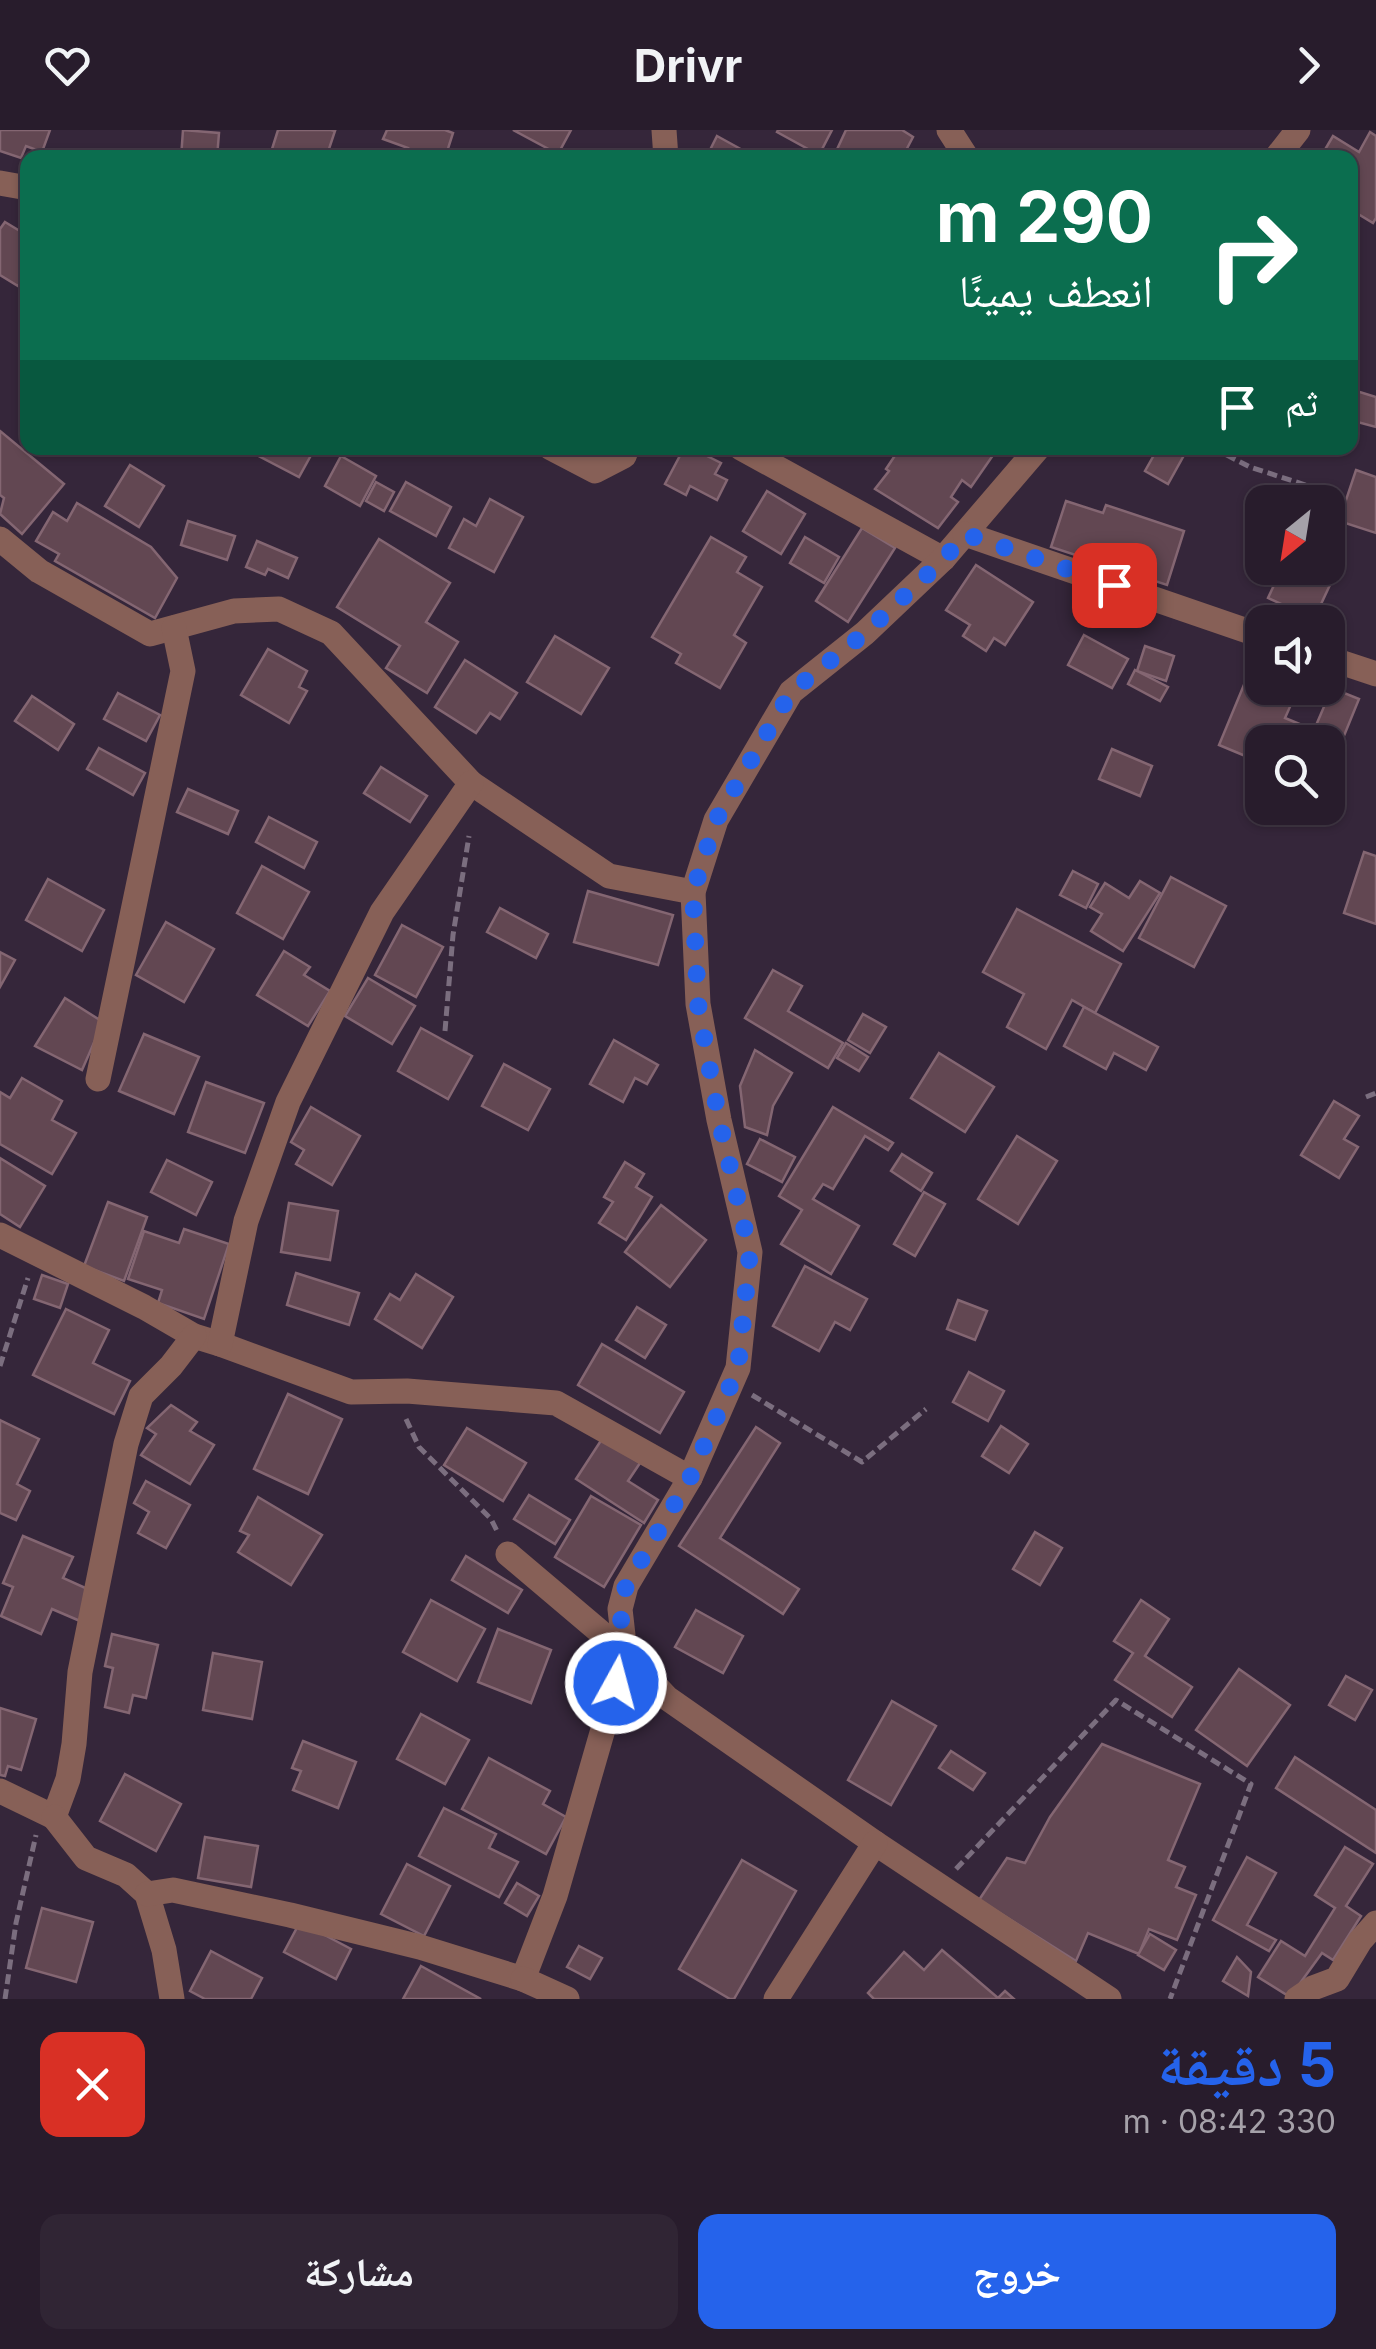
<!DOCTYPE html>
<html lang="ar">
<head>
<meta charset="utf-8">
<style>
  body { margin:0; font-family:Inter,"Noto Naskh Arabic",sans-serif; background:#302534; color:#f1f3f6; direction:rtl; height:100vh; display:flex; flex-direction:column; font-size:38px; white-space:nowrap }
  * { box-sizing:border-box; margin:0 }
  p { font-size:32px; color:#a5a1a9 }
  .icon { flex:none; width:55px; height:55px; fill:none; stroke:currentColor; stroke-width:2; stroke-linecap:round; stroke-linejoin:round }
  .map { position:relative; height:1869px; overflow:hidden; direction:ltr }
  .details { display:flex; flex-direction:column; background:#281c2c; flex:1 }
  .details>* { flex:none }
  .top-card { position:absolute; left:20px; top:20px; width:1338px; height:305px; border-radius:20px; box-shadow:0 2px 8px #0004,0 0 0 2px #443a48; direction:rtl; background:#0b6e4f; color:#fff; overflow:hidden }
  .needle { width:65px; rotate:210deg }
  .fabs { position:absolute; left:1245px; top:355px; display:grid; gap:20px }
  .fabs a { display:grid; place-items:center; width:100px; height:100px; border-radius:20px; background:#281c2c; box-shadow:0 2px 8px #0004,0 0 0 2px #443a48; font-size:50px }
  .pin { position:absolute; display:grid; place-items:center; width:85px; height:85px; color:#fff; margin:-42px; border-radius:20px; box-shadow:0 5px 15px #0006 }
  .me { position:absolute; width:110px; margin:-55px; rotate:7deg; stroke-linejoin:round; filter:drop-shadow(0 0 8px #0008) }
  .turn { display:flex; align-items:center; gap:35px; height:210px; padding:0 40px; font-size:45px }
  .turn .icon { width:130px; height:130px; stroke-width:2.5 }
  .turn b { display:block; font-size:70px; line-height:85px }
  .then { display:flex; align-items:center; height:95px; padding:0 40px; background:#0003; gap:20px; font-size:38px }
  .round { display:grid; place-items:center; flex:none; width:105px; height:105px; border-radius:20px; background:#302534 }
  .headline { display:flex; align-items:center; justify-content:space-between; height:170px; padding:0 40px }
  h1 { font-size:60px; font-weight:700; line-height:75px; color:#2563eb }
  .primary-button { display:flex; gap:20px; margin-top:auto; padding:20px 40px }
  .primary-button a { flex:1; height:115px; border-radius:20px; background:#2563eb; color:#fff; font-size:40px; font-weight:700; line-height:115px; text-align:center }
  .primary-button a+a { background:#302534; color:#f1f3f6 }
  header { display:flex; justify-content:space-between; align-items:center; height:130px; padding:0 40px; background:#281c2c; font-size:45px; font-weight:700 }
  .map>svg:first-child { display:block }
  .building { fill:#624752; stroke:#846672; stroke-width:2.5 }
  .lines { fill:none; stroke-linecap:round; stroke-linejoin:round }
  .path { stroke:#7b6e7f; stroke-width:5; stroke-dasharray:10 5; stroke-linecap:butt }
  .minor { stroke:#876057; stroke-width:25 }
  .route { stroke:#2563eb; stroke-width:18; stroke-dasharray:0 32.4 }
</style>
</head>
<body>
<header><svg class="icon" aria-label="forward" viewBox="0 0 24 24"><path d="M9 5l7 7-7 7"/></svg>Drivr<svg class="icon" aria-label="heart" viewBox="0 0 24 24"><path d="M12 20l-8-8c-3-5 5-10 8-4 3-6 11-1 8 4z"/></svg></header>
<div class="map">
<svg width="1376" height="1869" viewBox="0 0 1376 1869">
  <rect width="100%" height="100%" fill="#35263a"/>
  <!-- building -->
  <g class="building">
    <polygon points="0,0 50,0 42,22 26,16 21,28 0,21"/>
    <polygon points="183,0 219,3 217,28 181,28"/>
    <polygon points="278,0 331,0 335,1 326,28 298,28 272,19"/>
    <polygon points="387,0 445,0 453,3 445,28 404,28 408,18 383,9"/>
    <polygon points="513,0 571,0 558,24"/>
    <polygon points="778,0 832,0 819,25 777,2"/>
    <polygon points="846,0 902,0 913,7 902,28 833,28"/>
    <polygon points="1370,2 1376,6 1376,88 1373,93 1350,79 1350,28 1320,28 1333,6 1359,22"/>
    <polygon points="717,6 757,28 706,28"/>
    <polygon points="5,92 28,106 28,140 18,156 0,145 0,99"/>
    <polygon points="1350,259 1376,267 1376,297 1350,290"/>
    <polygon points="0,301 64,354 22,404 0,384 4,368 0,365"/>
    <polygon points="243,318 315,318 299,347"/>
    <polygon points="684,318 691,318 721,333 715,344 727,350 717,370 690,356 686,365 665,354"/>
    <polygon points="900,318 998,318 971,357 962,350 951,367 958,372 938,398 875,359 889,341 886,339"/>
    <polygon points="1158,318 1188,318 1168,354 1145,341"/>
    <polygon points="341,326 376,346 360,376 325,356"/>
    <polygon points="130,335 164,356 139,397 105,376"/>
    <polygon points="1356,340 1376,347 1376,403 1339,391"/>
    <polygon points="376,352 394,362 384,381 366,371"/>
    <polygon points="406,352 451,377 436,406 390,381"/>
    <polygon points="767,361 805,384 781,424 743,401"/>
    <polygon points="490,369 523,387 494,442 449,418 464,389 476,396"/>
    <polygon points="1066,371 1103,383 1106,375 1184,401 1167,455 1051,417"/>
    <polygon points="77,373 151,417 177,448 155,488 55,431 59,424 36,411 53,382 67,391"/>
    <polygon points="188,391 235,406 227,430 181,415"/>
    <polygon points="862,398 895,418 848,492 816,471"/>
    <polygon points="711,407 746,427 737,442 762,457 734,505 746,513 720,558 676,533 681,524 652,507"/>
    <polygon points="805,407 839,427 824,453 790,433"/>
    <polygon points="379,409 450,453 426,492 458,512 427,563 386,538 400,516 337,477"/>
    <polygon points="257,411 297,428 288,448 268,439 265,445 246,437"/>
    <polygon points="1328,420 1343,427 1314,489 1268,468 1282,438 1328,438"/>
    <polygon points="976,435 1033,472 1005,515 994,508 986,521 963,506 970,495 946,480"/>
    <polygon points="1084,505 1128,529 1112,558 1068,535"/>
    <polygon points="555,506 609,538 581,584 527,552"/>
    <polygon points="1145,516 1174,526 1166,551 1137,541"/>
    <polygon points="268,519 307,541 299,557 307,561 289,593 241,565"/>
    <polygon points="465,530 517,563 500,589 490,583 476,603 435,577"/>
    <polygon points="1135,540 1168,557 1160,571 1128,554"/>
    <polygon points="1246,550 1293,570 1285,588 1314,600 1332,558 1359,569 1328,645 1328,612 1262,612 1262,633 1219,615"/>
    <polygon points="118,563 160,585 146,611 104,589"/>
    <polygon points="32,566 74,594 58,620 15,591"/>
    <polygon points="99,618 145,643 133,665 87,639"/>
    <polygon points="1112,619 1152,636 1140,666 1099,649"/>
    <polygon points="381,637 427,666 410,692 364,663"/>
    <polygon points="188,659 238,681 228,704 177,682"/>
    <polygon points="269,687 317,712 304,738 256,712"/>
    <polygon points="1364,722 1376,726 1376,794 1344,783"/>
    <polygon points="262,736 309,762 283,809 237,783"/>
    <polygon points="1073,741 1098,754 1086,778 1060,765"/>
    <polygon points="1171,747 1226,776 1194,837 1139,808"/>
    <polygon points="48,749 104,780 82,821 26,790"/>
    <polygon points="1140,751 1160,763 1123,821 1091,801 1102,784 1090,777 1105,753 1129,768"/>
    <polygon points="588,761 673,785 658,835 574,812"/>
    <polygon points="500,778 548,804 536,828 487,802"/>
    <polygon points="1017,779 1121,834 1095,883 1072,870 1046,919 1007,897 1024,864 983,842"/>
    <polygon points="166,792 214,819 184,872 136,845"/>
    <polygon points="402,795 443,817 416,867 375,845"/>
    <polygon points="284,821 310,837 304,845 330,861 308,896 257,865"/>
    <polygon points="0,822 15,830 0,857"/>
    <polygon points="773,840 802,856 788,881 843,913 828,938 745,888"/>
    <polygon points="368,848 415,876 392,914 345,886"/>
    <polygon points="65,868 103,892 82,940 35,916"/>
    <polygon points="1084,877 1158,917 1146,940 1114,923 1106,939 1064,916"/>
    <polygon points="863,884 886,897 870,923 848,910"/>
    <polygon points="421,898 472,926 448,969 398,941"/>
    <polygon points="144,904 199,927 174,984 119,961"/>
    <polygon points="614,910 658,935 647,954 635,948 623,972 590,954"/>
    <polygon points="846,913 868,927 859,941 837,928"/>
    <polygon points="755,920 792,943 773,976 767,1005 745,997 740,956"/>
    <polygon points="939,923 994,957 965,1002 911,968"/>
    <polygon points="504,934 550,959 528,1000 482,976"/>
    <polygon points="22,948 62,971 52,990 76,1003 52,1044 0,1014 0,962 10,968"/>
    <polygon points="206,952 264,973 245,1023 188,1002"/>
    <polygon points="1334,971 1359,986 1344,1009 1358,1017 1339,1048 1301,1025"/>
    <polygon points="311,977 360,1006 332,1055 296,1034 304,1020 291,1012"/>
    <polygon points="833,977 893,1013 888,1020 865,1006 833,1059 823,1054 813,1069 859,1096 831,1144 781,1114 802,1080 779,1066"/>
    <polygon points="1017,1006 1057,1031 1018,1094 978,1069"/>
    <polygon points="760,1009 795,1027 782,1052 747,1034"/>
    <polygon points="902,1024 932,1043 921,1061 891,1041"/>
    <polygon points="0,1028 45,1056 20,1097 0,1084"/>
    <polygon points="167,1030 212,1052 196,1085 151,1062"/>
    <polygon points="625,1032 644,1044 636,1057 652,1067 626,1110 599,1093 613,1072 604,1067"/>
    <polygon points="924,1062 945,1074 915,1126 894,1114"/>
    <polygon points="108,1072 147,1087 124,1151 84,1136"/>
    <polygon points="289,1073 338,1081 330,1130 281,1122"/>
    <polygon points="661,1075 706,1110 670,1157 625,1122"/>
    <polygon points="184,1099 229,1114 204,1189 158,1173 162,1160 128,1149 144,1101 179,1113"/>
    <polygon points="805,1136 867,1169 850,1200 835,1192 819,1221 773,1196"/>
    <polygon points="296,1143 359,1163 349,1195 287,1175"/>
    <polygon points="416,1144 453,1167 422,1218 375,1189 390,1164 400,1170"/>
    <polygon points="42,1145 68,1154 60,1178 34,1169"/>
    <polygon points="958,1170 987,1181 975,1210 947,1199"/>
    <polygon points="637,1177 666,1195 645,1228 616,1210"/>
    <polygon points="66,1179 109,1200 93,1233 130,1251 114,1284 33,1245"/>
    <polygon points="602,1214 684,1262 660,1303 578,1255"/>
    <polygon points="969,1242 1004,1261 988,1291 953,1272"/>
    <polygon points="288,1264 342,1289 308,1364 254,1339"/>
    <polygon points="171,1275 197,1292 190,1301 214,1315 190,1354 141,1325 156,1304 147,1298"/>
    <polygon points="0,1290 39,1309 17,1354 30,1361 16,1390 0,1383"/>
    <polygon points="1001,1296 1028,1314 1009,1343 982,1326"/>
    <polygon points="756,1297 780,1313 720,1408 799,1459 783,1484 679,1416"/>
    <polygon points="467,1298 526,1333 503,1371 444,1335"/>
    <polygon points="602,1309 640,1333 628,1351 658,1370 644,1393 576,1349"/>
    <polygon points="146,1351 190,1375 166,1418 138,1403 149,1382 134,1373"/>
    <polygon points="529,1365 570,1390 555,1414 514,1389"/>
    <polygon points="591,1366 641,1395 604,1457 555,1427"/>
    <polygon points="258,1367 322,1405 291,1455 238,1422 249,1405 240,1401"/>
    <polygon points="1035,1402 1062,1418 1040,1455 1013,1439"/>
    <polygon points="23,1406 73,1427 63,1448 92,1461 80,1491 52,1479 41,1504 1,1486 13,1457 3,1453"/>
    <polygon points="466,1426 522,1460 508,1483 452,1450"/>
    <polygon points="431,1470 485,1499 457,1551 403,1522"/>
    <polygon points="1141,1470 1169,1489 1145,1526 1192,1557 1172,1587 1115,1550 1133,1523 1114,1511"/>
    <polygon points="696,1480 743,1506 723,1543 675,1517"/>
    <polygon points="498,1499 551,1520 531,1573 478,1552"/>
    <polygon points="112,1504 158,1515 146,1568 133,1565 129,1583 105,1577 113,1538 105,1536"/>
    <polygon points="213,1523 262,1532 252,1589 203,1580"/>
    <polygon points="1239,1539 1290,1575 1247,1636 1196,1600"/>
    <polygon points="1346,1546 1372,1560 1355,1590 1329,1575"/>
    <polygon points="892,1571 936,1596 891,1675 848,1650"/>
    <polygon points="0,1578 36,1589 21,1640 8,1636 5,1646 0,1645"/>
    <polygon points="421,1584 469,1610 445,1654 397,1629"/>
    <polygon points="303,1611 356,1632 338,1678 293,1660 301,1641 292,1638"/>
    <polygon points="1102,1614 1200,1654 1168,1730 1185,1737 1176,1757 1196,1765 1177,1810 1149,1799 1139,1824 1088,1803 1076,1831 979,1770 1007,1728 1025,1733 1050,1687"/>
    <polygon points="951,1621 985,1643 973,1660 939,1638"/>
    <polygon points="1295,1627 1376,1680 1376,1723 1276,1658"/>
    <polygon points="489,1628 550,1661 543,1674 566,1687 546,1724 462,1679"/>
    <polygon points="125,1644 181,1674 156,1721 100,1691"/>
    <polygon points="444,1678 496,1704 489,1718 518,1732 499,1767 419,1726"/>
    <polygon points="205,1707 258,1716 251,1757 198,1748"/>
    <polygon points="1345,1717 1373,1734 1346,1776 1361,1786 1333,1830 1322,1823 1290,1867 1258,1847 1281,1811 1305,1826 1335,1778 1315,1765"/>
    <polygon points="1247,1727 1276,1743 1247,1795 1276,1810 1269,1821 1213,1790"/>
    <polygon points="742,1730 796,1761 734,1869 730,1869 679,1839"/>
    <polygon points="407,1734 450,1756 424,1806 381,1784"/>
    <polygon points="517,1753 539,1766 527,1786 505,1773"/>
    <polygon points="42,1778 93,1792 76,1852 26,1838"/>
    <polygon points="300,1792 351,1819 336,1849 284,1822"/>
    <polygon points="1150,1804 1176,1820 1164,1840 1138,1825"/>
    <polygon points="579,1816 602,1828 590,1849 567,1837"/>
    <polygon points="942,1820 998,1868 1005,1861 1014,1869 874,1869 868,1863 904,1822 924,1840"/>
    <polygon points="211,1821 262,1848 251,1869 205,1869 190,1861"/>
    <polygon points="1237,1827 1251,1842 1248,1866 1223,1851"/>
    <polygon points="421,1836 481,1869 403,1869"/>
  </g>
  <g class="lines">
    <!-- path -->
    <g class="path">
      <polyline points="1213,318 1250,337 1324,361"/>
      <polyline points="445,901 453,805 469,706"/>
      <polyline points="1366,967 1376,963"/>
      <polyline points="0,1236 28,1148"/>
      <polyline points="752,1265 862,1332 926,1279"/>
      <polyline points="406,1289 419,1317 491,1389 498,1403"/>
      <polyline points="956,1739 1116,1570 1251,1654 1170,1869"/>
      <polyline points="5,1869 16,1793 36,1705"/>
    </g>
    <!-- minor -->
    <g class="minor">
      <polyline points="664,0 666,28"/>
      <polyline points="949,0 967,28"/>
      <polyline points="1276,28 1298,0"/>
      <polyline points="0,53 28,58"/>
      <polyline points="551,318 595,341 624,326 627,318"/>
      <polyline points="741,318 943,429"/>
      <polyline points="1038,318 943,429 865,503 791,562 716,690 693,762 698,874 719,990 750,1122 738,1238 690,1348 626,1456 620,1479 625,1523 667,1568 875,1713 1109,1869"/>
      <polyline points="965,404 1262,506"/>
      <polyline points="0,409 39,441 150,504 234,481 279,479 331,503 471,653 609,746 693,762"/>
      <polyline points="1328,528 1376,544"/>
      <polyline points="98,949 183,541 174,498"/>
      <polyline points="0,1105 144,1177 194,1206 220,1214 351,1262 407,1261 556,1273 690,1348"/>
      <polyline points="220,1214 246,1091 288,972 382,782 471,653"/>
      <polyline points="0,1661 54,1687 68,1649 74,1614 80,1542 126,1314 141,1266 171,1236 194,1206"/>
      <polyline points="54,1687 86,1728 126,1745 147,1764 164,1820 172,1869"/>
      <polyline points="147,1764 173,1760 290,1785 420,1817 523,1849 555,1766 625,1523 508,1424"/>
      <polyline points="523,1849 567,1869"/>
      <polyline points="776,1869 875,1713"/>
      <polyline points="1297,1869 1313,1858 1337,1849 1360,1811 1376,1793"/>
    </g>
  </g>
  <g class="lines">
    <!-- route -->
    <polyline class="route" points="616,1553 625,1524 620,1480 626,1456 690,1348 738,1238 742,1200 750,1122 719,990 698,874 693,762 716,690 791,562 865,503 944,429 965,404 1114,455"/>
  </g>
</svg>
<div class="fabs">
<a><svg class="needle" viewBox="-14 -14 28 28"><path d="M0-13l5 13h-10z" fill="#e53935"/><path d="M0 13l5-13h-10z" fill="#a5a1a9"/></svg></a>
<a><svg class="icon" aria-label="sound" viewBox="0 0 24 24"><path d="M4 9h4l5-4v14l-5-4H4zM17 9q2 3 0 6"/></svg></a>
<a><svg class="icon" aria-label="search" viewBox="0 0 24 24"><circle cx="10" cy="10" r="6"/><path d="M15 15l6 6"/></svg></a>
</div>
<div class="pin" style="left:1114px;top:455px;background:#d93025"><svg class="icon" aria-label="arrive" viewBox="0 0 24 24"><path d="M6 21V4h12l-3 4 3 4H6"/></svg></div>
<svg class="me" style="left:616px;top:1553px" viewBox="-20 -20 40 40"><circle r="17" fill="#2563eb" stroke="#fff" stroke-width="3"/><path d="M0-11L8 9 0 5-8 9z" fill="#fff"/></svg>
<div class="top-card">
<div class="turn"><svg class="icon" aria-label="right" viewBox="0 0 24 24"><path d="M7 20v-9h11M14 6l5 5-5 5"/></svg><div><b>290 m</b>انعطف يمينًا</div></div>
<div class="then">ثم<svg class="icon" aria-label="arrive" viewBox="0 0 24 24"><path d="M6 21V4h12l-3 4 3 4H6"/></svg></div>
</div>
</div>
<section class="details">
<div class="headline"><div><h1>5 دقيقة</h1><p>330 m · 08:42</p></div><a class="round" style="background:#d93025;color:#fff"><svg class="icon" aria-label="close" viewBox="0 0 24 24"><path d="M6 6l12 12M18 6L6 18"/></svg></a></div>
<div class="primary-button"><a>خروج</a><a>مشاركة</a></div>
</section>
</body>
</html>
